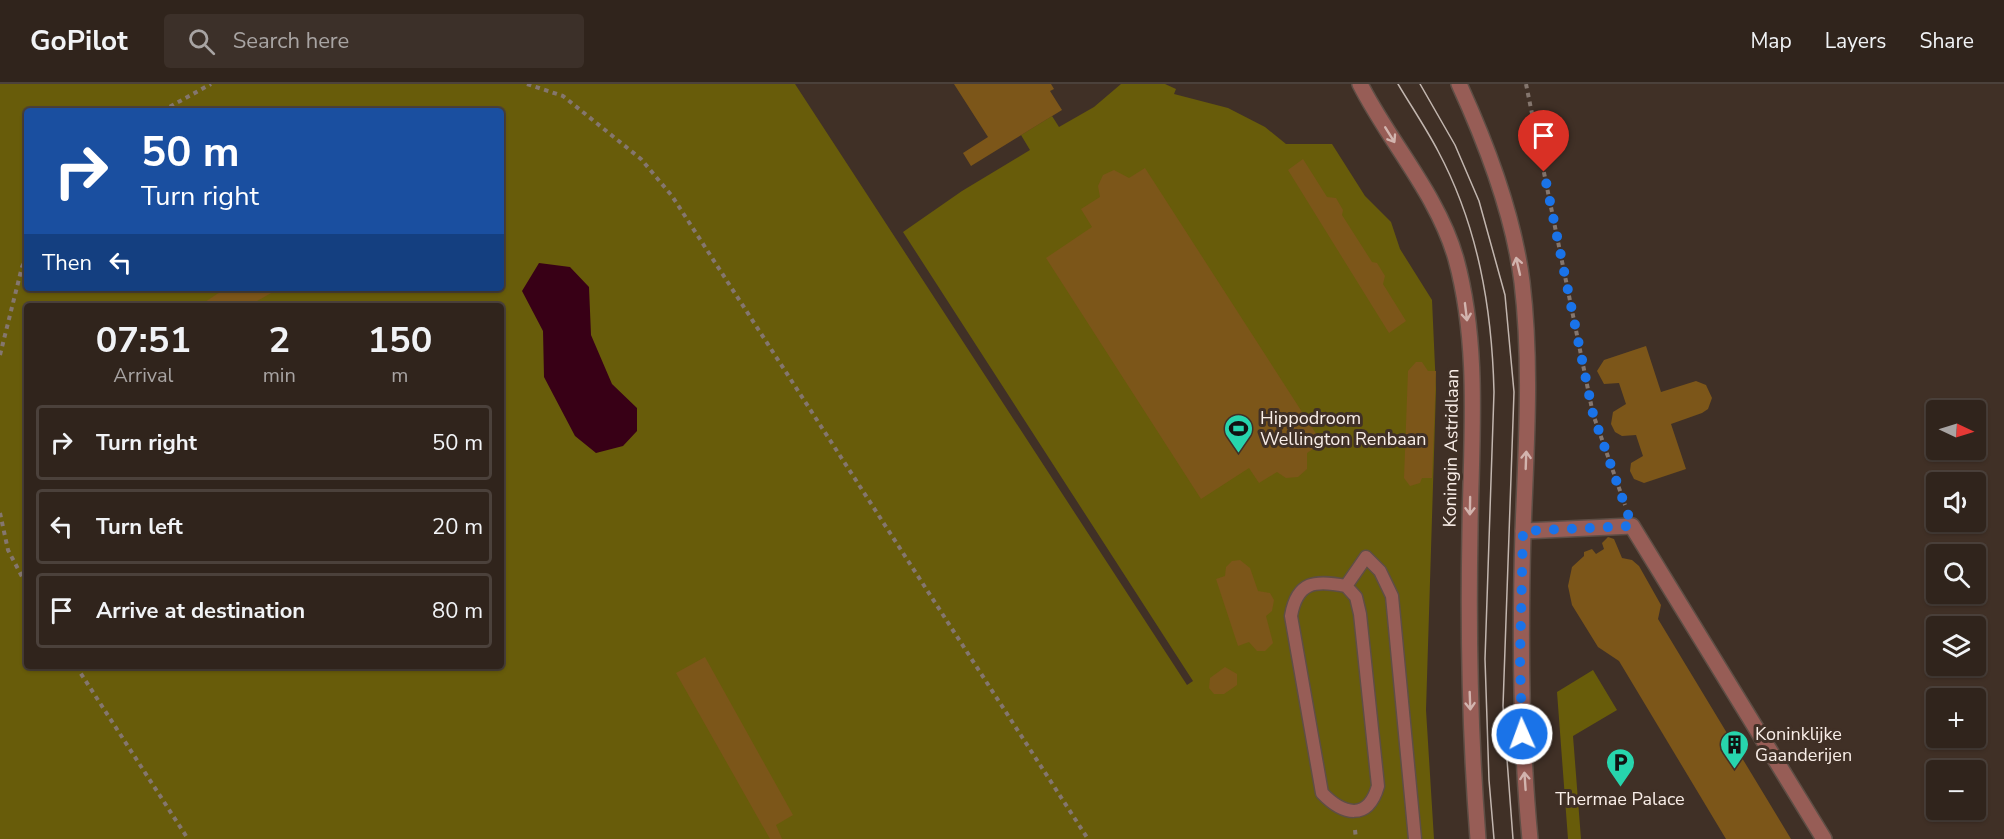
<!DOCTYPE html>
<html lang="en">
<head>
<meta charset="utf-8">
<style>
  body { margin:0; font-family:"Nunito Sans",sans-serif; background:#3c3029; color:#f1f3f6; height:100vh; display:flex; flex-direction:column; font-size:22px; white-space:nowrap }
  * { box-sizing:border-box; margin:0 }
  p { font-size:20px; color:#a8a4a3 }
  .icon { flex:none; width:33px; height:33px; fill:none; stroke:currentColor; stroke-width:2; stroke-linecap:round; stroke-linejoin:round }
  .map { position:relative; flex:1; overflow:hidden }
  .side { position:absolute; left:24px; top:219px; width:480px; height:366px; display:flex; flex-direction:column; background:#30241c; border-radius:6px; box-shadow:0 2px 4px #0004,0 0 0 2px #4b413b }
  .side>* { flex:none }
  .top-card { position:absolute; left:24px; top:24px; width:480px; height:183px; border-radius:6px; box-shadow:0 2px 4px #0004,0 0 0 2px #4b413b; background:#1a4fa0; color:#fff; overflow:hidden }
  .needle { width:39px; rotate:94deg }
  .tools { position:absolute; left:1926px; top:316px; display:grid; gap:12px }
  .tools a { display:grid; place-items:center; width:60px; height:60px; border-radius:6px; background:#30241c; box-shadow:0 2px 4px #0004,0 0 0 2px #4b413b; font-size:30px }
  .pin { position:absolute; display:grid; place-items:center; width:51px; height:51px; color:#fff; margin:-62px -26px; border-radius:50% 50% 50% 0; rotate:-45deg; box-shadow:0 0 6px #0007 }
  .pin .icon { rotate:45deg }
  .me { position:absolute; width:66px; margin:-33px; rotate:358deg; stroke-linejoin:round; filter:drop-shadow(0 0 4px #0008) }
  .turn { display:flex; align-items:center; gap:21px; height:126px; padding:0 18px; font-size:27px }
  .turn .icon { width:78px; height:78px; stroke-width:2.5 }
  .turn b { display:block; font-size:42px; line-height:51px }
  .then { display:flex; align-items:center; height:57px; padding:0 18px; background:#0003; gap:12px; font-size:22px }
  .eta { display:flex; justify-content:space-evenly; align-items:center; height:102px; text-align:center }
  .eta b { font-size:36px; font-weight:700; line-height:42px }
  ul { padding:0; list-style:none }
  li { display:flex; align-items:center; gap:18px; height:75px; margin:0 12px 9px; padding:0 6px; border:3px solid #4b413b; border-radius:6px }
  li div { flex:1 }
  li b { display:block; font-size:22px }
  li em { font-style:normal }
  header { display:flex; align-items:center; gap:36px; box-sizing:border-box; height:84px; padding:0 30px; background:#30241c; border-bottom:2px solid #4b413b }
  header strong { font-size:28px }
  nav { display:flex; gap:33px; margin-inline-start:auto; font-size:21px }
  .search { width:420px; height:54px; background:#3c3029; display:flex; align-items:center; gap:15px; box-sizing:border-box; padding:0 21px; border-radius:6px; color:#a8a4a3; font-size:22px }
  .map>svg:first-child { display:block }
  .green { fill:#685c0a; fill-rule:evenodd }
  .water { fill:#380016 }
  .building { fill:#7c5619 }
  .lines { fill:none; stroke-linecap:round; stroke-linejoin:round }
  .service-casing { stroke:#5e4e45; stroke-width:15 }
  .pedestrian-casing { stroke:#5e4e45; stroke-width:18 }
  .tertiary-casing { stroke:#5e4e45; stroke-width:18 }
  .path { stroke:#84766e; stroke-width:4; stroke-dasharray:4.5 4.5; stroke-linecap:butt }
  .service { stroke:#975d56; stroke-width:12 }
  .pedestrian { stroke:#975d56; stroke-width:15 }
  .tertiary { stroke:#975d56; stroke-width:15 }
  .tram { stroke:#c2b6af; stroke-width:1.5 }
  .oneway { stroke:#d2b4ae }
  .route { stroke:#1a73e8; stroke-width:10; stroke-dasharray:0 18 }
  .labels { text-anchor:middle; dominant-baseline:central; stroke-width:6; stroke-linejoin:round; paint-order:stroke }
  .poi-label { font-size:18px; fill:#f9eee8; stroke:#403026; text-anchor:start }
  .street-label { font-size:18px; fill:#f9eee8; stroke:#403026 }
</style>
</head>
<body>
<header>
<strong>GoPilot</strong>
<div class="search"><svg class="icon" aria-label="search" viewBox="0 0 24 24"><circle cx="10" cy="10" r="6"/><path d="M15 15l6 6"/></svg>Search here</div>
<nav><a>Map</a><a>Layers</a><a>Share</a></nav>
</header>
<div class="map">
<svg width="2004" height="755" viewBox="0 0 2004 755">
  <rect width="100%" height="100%" fill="#403026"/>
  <!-- green -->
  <g class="green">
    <path d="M0,0H795L1187,601L1193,597L903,148L962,107L1030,66L1021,51L1052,32L1059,43L1094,23L1121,0H1165L1176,5L1174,10L1228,24L1265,43L1286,60H1332L1365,112L1391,138L1400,165L1432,216L1436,305L1426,626L1434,755H0ZM27,27H501V204H27ZM27,222H501V582H27Z"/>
    <polygon points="1593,586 1617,626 1573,652 1581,755 1568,755 1557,608"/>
  </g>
  <!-- water -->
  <polygon class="water" points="539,179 570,183 589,203 591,251 612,300 637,324 637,347 623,362 596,369 575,352 544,293 543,247 522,207"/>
  <!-- building -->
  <g class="building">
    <polygon points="954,0 1051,0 1054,5 1050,7 1062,26 971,82 963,69 988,53"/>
    <polygon points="1303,75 1327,113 1336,114 1343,126 1342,131 1372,178 1377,179 1385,192 1383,200 1406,237 1389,249 1288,86"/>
    <polygon points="1145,84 1322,359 1307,369 1307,385 1298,393 1286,394 1277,388 1259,399 1249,384 1201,415 1046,174 1092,143 1081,125 1100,113 1098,102 1103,91 1114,86 1129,94"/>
    <polygon points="226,204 280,204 248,222 199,222"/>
    <polygon points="1646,262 1661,308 1696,297 1706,301 1712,314 1708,325 1702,329 1671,340 1686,385 1644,399 1634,395 1630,387 1631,379 1643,372 1636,351 1622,352 1615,348 1611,340 1613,328 1626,320 1619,299 1604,300 1597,287 1604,276"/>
    <polygon points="1416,278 1422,278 1428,287 1436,287 1434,344 1432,394 1422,394 1420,399 1410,402 1404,394 1408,287"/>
    <polygon points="1608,453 1614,455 1622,474 1632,476 1639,482 1661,521 1658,535 1791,755 1726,755 1619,577 1598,563 1572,521 1568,502 1572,483 1584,472 1584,468 1592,465 1596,470 1604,465 1602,459"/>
    <polygon points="1240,476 1250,484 1258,507 1270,509 1274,516 1272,527 1266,532 1273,559 1265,567 1257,567 1249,558 1238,562 1216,495 1225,492 1226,483 1232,477"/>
    <polygon points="705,573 793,731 776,741 782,755 770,755 676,589"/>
    <polygon points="1225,583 1237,590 1237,601 1224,610 1214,610 1209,604 1210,594"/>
  </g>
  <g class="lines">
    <defs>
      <path id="service" d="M1346,502L1356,513L1360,530L1378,702C1368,737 1343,731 1322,709L1291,532C1297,497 1315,496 1346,502L1366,473L1380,487L1392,512L1415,755"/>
      <polyline id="pedestrian" points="1523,447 1632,442 1824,755"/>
      <g id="tertiary">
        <path d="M1360,0C1390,59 1438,111 1456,175C1480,263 1471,356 1470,446C1468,550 1470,652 1478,755"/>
        <path d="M1459,0C1486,59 1514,134 1522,198C1532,281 1526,364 1523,447C1520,550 1520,652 1530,755"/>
      </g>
    </defs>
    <!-- service casing -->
    <use href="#service" class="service-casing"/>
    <!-- pedestrian casing -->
    <use href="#pedestrian" class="pedestrian-casing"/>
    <!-- tertiary casing -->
    <use href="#tertiary" class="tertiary-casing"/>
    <!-- path -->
    <g class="path">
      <polyline points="527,0 563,12 641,75 672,112 1088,755"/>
      <polyline points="1526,0 1593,330 1625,421"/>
      <polyline points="162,27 211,0"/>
      <polyline points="0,271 22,183 27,173"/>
      <polyline points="0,429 8,466 27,502"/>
      <polyline points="76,582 188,755"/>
      <polyline points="1355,746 1356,755"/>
    </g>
    <!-- service -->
    <use href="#service" class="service"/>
    <!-- pedestrian -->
    <use href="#pedestrian" class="pedestrian"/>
    <!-- tertiary -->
    <use href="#tertiary" class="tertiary"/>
    <!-- tram -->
    <g class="tram">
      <path d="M1398,0C1411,22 1426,44 1438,67C1478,142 1492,224 1494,308L1485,575L1489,696L1494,755"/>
      <polyline points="1420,0 1455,61 1479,117 1505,211 1514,308 1503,622 1513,755"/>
    </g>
  </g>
  <!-- one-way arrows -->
  <defs><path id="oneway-shaft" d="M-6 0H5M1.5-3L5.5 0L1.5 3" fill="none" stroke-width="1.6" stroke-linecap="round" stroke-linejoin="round" transform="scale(1.5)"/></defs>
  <g class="oneway">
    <use href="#oneway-shaft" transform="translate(1390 51) rotate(58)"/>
    <use href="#oneway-shaft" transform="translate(1518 182) rotate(-103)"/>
    <use href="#oneway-shaft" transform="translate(1466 228) rotate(83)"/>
    <use href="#oneway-shaft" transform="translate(1526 376) rotate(-88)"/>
    <use href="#oneway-shaft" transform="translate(1470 422) rotate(91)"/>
    <use href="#oneway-shaft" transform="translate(1470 617) rotate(88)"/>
    <use href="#oneway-shaft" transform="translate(1525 697) rotate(-94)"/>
  </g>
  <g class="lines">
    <!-- route -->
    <polyline class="route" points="1522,650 1520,575 1523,447 1632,442 1593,330 1544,88"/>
  </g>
  <!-- icons -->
  <defs>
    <symbol id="stadium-pin" viewBox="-11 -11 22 30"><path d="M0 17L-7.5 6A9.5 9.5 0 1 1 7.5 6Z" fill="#27d5ad" stroke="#403026"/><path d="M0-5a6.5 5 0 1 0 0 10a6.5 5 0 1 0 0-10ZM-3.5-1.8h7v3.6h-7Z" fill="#111"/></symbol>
    <symbol id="building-pin" viewBox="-11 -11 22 30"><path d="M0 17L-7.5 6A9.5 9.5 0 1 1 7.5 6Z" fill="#27d5ad" stroke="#403026"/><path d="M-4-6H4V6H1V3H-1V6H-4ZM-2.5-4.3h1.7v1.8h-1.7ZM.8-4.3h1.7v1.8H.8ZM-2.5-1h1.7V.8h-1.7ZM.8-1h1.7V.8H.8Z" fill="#111"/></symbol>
    <symbol id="parking-pin" viewBox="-11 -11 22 30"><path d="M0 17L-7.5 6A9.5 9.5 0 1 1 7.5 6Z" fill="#27d5ad" stroke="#403026"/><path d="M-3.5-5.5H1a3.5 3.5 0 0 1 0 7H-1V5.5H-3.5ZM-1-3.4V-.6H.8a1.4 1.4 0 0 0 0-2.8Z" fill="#111"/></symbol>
  </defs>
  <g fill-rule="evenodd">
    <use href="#stadium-pin" x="1222" y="328" width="33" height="45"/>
    <use href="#building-pin" x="1718" y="644" width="33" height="45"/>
    <use href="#parking-pin" x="1604" y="662" width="33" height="45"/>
  </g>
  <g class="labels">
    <!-- poi labels -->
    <g class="poi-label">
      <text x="1260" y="334">Hippodroom<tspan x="1260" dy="21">Wellington Renbaan</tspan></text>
      <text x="1755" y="650">Koninklijke<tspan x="1755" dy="21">Gaanderijen</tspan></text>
      <text x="1620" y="715" text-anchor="middle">Thermae Palace</text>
    </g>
    <!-- street labels -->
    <g class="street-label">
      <text transform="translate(1451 364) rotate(-89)">Koningin Astridlaan</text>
    </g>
  </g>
</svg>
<div class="tools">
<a><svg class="needle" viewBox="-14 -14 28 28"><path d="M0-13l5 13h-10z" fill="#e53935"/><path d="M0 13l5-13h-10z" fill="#a8a4a3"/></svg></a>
<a><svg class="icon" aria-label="sound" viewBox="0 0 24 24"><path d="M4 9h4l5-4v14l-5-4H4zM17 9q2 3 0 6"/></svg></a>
<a><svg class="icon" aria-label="search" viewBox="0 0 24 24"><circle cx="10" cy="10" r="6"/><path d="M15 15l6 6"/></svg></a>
<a><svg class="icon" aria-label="layers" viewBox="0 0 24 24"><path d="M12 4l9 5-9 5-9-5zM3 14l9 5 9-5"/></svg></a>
<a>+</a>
<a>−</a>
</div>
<div class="pin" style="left:1544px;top:88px;background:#d93025"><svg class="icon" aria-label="arrive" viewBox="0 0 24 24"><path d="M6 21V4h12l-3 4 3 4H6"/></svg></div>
<svg class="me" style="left:1522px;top:650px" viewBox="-20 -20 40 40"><circle r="17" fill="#1a73e8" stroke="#fff" stroke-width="3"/><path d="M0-11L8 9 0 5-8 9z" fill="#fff"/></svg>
<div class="top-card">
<div class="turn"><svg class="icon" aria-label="right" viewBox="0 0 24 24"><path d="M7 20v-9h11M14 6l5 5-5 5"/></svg><div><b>50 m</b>Turn right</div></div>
<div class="then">Then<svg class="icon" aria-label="left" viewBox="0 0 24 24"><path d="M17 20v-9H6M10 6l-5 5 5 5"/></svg></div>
</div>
<section class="side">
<div class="eta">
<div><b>07:51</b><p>Arrival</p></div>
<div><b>2</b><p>min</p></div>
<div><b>150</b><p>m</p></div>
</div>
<ul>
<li><svg class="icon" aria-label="right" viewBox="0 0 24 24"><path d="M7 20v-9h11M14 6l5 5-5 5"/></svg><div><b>Turn right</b></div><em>50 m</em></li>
<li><svg class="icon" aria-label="left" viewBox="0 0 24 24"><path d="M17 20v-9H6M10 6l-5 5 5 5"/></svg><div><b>Turn left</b></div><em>20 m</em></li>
<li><svg class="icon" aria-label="arrive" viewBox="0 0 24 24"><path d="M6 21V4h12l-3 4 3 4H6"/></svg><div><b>Arrive at destination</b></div><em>80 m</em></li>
</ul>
</section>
</div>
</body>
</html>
